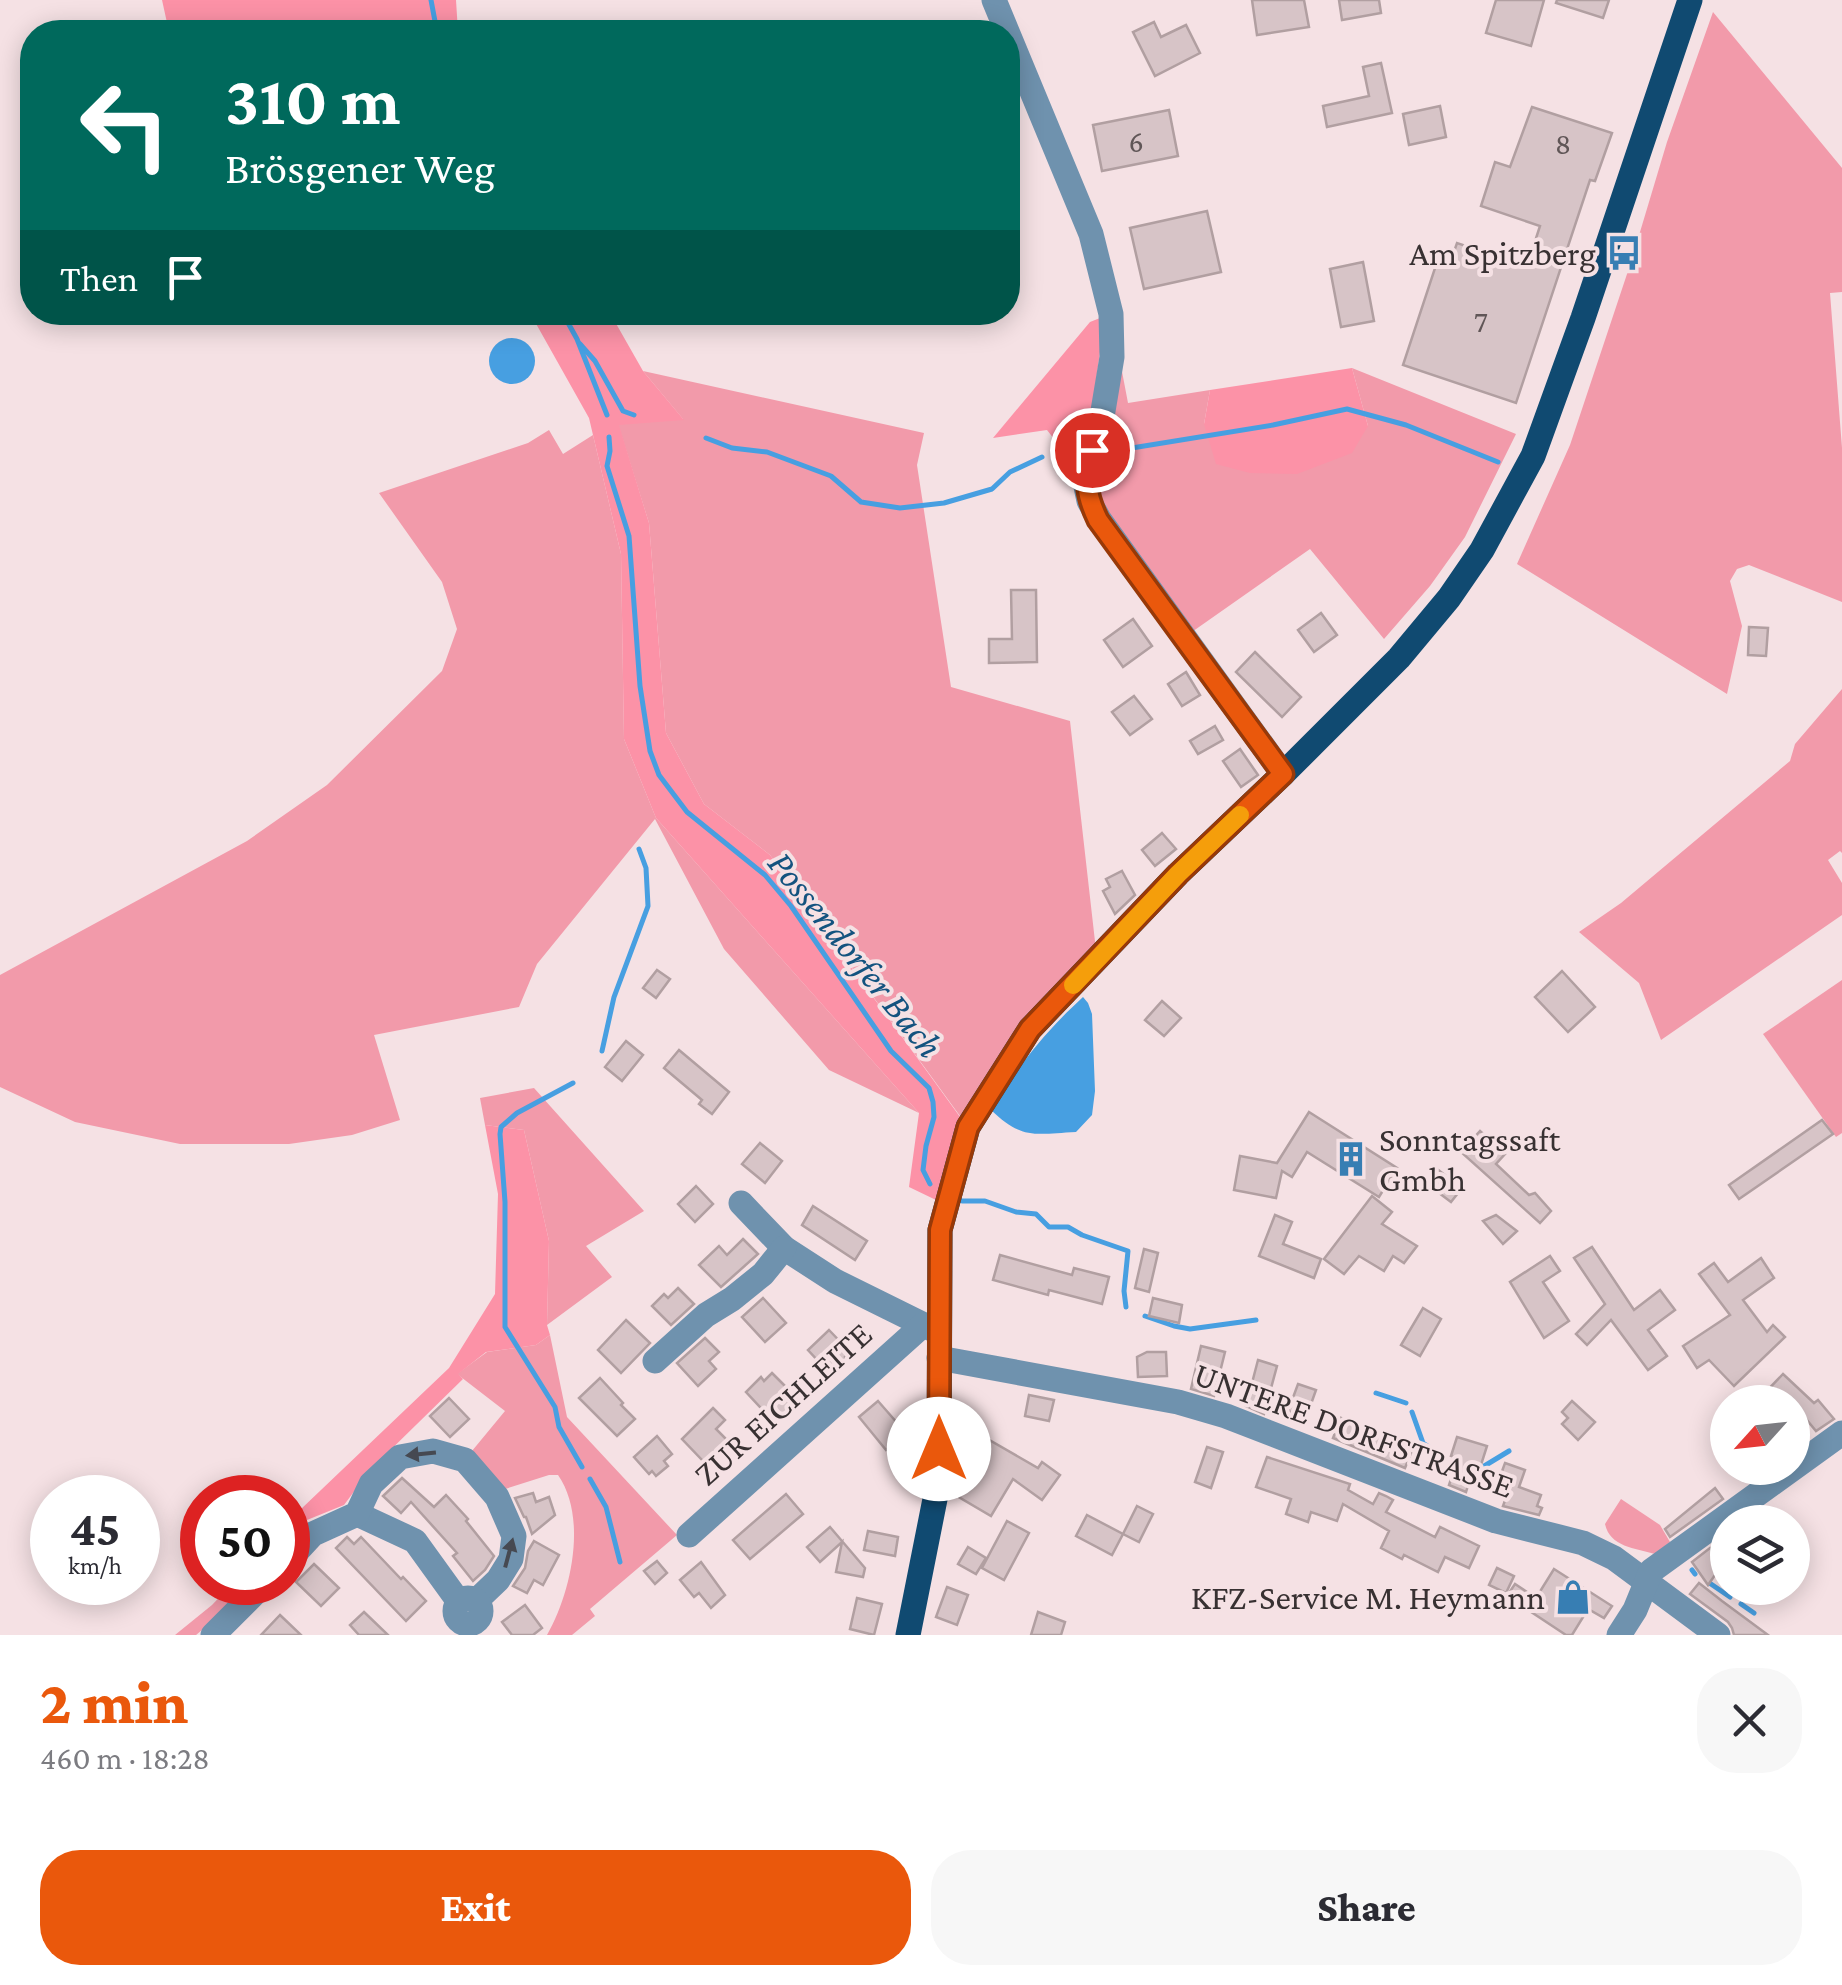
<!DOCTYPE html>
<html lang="en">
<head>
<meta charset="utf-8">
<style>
  body { margin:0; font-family:"Crimson Pro",serif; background:#f7f7f7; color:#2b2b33; height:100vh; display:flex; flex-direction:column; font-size:38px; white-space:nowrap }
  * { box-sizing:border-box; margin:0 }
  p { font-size:32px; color:#7c7c81 }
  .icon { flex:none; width:55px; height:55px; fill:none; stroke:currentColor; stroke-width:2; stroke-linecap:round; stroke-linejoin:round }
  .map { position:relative; height:1635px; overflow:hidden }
  .details { display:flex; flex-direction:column; background:#fff; flex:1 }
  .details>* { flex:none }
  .top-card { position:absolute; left:20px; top:20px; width:1000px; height:305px; border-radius:40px; box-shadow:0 5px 25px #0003; background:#00695c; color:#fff; overflow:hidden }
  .needle { width:65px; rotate:243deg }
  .buttons { position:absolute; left:1710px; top:1385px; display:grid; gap:20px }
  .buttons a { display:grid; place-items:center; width:100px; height:100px; border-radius:50%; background:#fff; box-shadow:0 5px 25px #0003; font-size:50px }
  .speed { position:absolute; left:30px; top:1475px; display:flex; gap:20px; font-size:50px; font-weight:700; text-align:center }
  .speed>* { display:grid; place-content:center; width:130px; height:130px; border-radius:50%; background:#fff; box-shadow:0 5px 25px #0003; line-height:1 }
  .speed small { font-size:25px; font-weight:400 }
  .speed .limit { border:15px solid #d22; background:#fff; color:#111 }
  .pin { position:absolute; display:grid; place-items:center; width:85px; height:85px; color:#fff; margin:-42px; border:5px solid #fff; border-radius:50%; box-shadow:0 2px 10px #0007 }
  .me { position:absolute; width:110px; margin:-55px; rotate:0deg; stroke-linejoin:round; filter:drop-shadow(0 0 8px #0008) }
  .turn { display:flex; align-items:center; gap:35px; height:210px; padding:0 40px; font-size:45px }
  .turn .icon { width:130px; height:130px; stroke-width:2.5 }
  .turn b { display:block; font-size:70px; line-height:85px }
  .then { display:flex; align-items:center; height:95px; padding:0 40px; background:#0003; gap:20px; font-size:38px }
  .round { display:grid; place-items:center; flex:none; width:105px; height:105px; border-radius:40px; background:#f7f7f7 }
  .headline { display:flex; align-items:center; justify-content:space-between; height:170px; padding:0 40px }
  h1 { font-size:60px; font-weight:800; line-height:75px; color:#ea580c }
  .action { display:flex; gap:20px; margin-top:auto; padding:20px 40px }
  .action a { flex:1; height:115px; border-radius:40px; background:#ea580c; color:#fff; font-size:40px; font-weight:800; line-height:115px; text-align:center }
  .action a+a { background:#f7f7f7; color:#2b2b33 }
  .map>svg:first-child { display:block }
  .green { fill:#f29aaa }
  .forest { fill:#fc92a7 }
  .water { fill:#479fe1 }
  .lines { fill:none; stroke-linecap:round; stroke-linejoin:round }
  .stream { stroke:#479fe1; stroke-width:5 }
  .building { fill:#d7c4c7; stroke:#b19fa1; stroke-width:2.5 }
  .minor { stroke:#6f92ae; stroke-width:25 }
  .major { stroke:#104a71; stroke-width:25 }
  .oneway { fill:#464951 }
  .route-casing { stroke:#983908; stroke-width:25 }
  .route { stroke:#ea580c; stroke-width:18 }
  .slow { stroke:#f59e0b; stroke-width:18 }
  .labels { text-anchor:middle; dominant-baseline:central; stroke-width:8; stroke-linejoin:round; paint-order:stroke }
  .number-label { font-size:30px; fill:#605657 }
  .poi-label { font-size:35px; fill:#383132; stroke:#f5e1e4; text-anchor:end }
  .street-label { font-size:35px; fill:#383132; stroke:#f5e1e4 }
  .water-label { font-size:38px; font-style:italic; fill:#13537f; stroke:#f5e1e4 }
</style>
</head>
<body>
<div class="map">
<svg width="1842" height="1635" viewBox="0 0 1842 1635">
  <rect width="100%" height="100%" fill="#f5e1e4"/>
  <!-- green -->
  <g class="green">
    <polygon points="1713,12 1842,168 1842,292 1830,293 1842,448 1842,602 1749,565 1737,569 1730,581 1742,626 1727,694 1517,564 1570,445 1631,262 1667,142"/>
    <polygon points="1120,361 1128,403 1210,390 1204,424 1368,426 1352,368 1516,434 1465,537 1430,586 1384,639 1310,549 1189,634 1104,518 1094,484"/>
    <polygon points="643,371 924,433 917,465 951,687 1070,721 1097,959 968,1127 770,855 704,804 666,733 649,523 618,424 683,419"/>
    <polygon points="549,430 563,454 593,435 621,554 624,739 656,818 919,1113 829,1070 724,949 655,819 537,964 519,1007 374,1035 400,1120 352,1135 289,1144 180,1144 75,1122 0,1087 0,975 247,841 327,785 442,671 457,629 442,582 379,493 528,443"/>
    <polygon points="1842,689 1842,853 1840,851 1828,860 1842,883 1842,915 1661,1040 1639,983 1579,932 1621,903 1790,761 1795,744"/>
    <polygon points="1842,980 1842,1133 1836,1137 1763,1034"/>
    <polygon points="534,1088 644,1211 586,1246 612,1277 547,1325 549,1241 524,1130 485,1125 480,1098"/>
    <path d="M550,1335L567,1417L677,1535L590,1609L595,1616L572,1635H547C571,1593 588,1518 558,1475H549L499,1491L467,1457L505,1411L457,1374L487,1352L536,1345Z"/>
    <path d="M1621,1499L1660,1525L1670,1542L1655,1554C1635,1548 1610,1547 1605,1524Z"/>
    <polygon points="233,1583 250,1583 220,1615 196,1635 175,1635 212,1605"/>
  </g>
  <!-- forest -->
  <g class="forest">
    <polygon points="162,0 456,0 458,32 169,32"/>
    <polygon points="530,313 610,313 643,371 684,420 619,425 649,523 666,733 704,804 770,855 963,1121 936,1200 909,1187 919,1113 656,818 624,739 621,554 589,418"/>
    <polygon points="1105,316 1085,460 1069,458 1047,430 993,438 1090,322"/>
    <polygon points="1352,368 1368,426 1352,453 1297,474 1250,473 1216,464 1204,424 1210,390"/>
    <polygon points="485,1125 524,1130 549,1241 547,1325 550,1335 536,1345 486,1352 458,1374 463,1379 370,1470 344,1505 307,1520 300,1510 449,1368 495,1294 498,1194"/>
  </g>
  <!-- water -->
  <g class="water">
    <circle cx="512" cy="361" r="23"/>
    <path d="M1083,997L1088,1003L1092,1014L1095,1091L1092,1115L1076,1132C1035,1134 1022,1140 991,1110C1020,1064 1042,1035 1083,997Z"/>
  </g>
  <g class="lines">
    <!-- stream -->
    <g class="stream">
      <polyline points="431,0 437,32"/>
      <polyline points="562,312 577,339 607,415"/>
      <polyline points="580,344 595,361 623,411 634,415"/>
      <polyline points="609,437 610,451 607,466 629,536 640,686 650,751 659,775 687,812 765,875 791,906 891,1051 929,1088 933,1102 934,1117 926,1146 923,1170 930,1184"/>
      <polyline points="706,438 732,448 767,452 831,476 861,502 900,508 944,503 992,489 1010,472 1042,457"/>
      <polyline points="1059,448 1081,451"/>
      <polyline points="1101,453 1273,425 1347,409 1406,425 1498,462"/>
      <polyline points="602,1051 614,997 648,906 646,868 639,849"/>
      <polyline points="573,1083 517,1113 501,1127 500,1134 505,1202 505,1327 555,1407 559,1427 582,1467"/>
      <polyline points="956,1199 962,1201 985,1201 1016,1212 1036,1214 1049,1227 1068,1227 1082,1235 1128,1251 1124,1291 1126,1307"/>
      <polyline points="1145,1316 1174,1326 1190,1329 1256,1320"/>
      <polyline points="1376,1393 1406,1403"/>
      <polyline points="1412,1412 1423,1443 1435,1451"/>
      <polyline points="1473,1466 1481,1468 1509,1451"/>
      <polyline points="590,1479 606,1507 620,1562"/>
      <polyline points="1692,1570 1695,1574"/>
      <polyline points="1708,1582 1730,1597"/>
      <polyline points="1741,1604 1754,1613"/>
    </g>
  </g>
  <!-- building -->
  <g class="building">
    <polygon points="1252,0 1304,0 1309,27 1257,35"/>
    <polygon points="1339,0 1379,0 1381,13 1342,20"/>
    <polygon points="1496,0 1544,0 1531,46 1486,33"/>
    <polygon points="1557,0 1609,0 1603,18 1556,3"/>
    <polygon points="1154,22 1161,37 1186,25 1200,53 1155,76 1133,32"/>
    <polygon points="1381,63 1392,113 1327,127 1323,106 1369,96 1363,67"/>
    <polygon points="1440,106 1446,137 1409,145 1403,114"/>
    <polygon points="1532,107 1612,133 1595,181 1590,180 1516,403 1403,365 1437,262 1449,266 1457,243 1527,266 1540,226 1481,206 1495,162 1510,167"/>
    <polygon points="1169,110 1178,156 1102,171 1093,125"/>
    <polygon points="1207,211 1221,272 1144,289 1130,228"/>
    <polygon points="1363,262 1374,321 1341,327 1330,269"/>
    <polygon points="1011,590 1036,590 1037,662 989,663 989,639 1012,639"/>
    <polygon points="1321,613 1337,635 1314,652 1298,630"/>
    <polygon points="1133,619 1152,646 1123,667 1104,640"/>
    <polygon points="1749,627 1768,628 1766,656 1748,655"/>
    <polygon points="1255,652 1301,697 1282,717 1236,672"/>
    <polygon points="1186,672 1200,695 1182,706 1168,684"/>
    <polygon points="1134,696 1152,719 1130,735 1112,712"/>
    <polygon points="1215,726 1223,740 1198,754 1190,741"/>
    <polygon points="1240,749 1258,775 1241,787 1223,761"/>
    <polygon points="1162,833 1176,849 1155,866 1142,850"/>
    <polygon points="1122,871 1135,895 1115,914 1103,891 1110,887 1106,879"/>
    <polygon points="657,970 670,979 656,998 643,988"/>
    <polygon points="1562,971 1595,1007 1568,1032 1535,997"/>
    <polygon points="1162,1001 1181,1018 1164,1036 1145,1020"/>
    <polygon points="626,1041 643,1055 622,1081 605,1067"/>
    <polygon points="679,1050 729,1092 712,1114 699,1104 702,1100 664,1068"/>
    <polygon points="1309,1112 1397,1168 1379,1197 1307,1152 1292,1177 1282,1171 1276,1198 1234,1190 1240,1156 1277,1163"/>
    <polygon points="1822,1120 1833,1134 1739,1199 1729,1185"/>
    <polygon points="1480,1131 1505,1154 1496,1164 1529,1195 1535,1193 1551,1211 1540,1223 1461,1152"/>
    <polygon points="760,1143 782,1161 765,1183 742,1164"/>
    <polygon points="1437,1169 1462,1188 1451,1202 1427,1184"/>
    <polygon points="696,1186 713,1204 695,1222 678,1204"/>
    <polygon points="1372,1196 1392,1212 1382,1224 1417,1246 1404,1263 1393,1256 1384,1271 1359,1256 1344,1274 1324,1259"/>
    <polygon points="813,1206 867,1241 855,1260 802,1225"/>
    <polygon points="1275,1215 1292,1222 1283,1244 1321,1259 1314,1278 1259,1256"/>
    <polygon points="1496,1215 1517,1231 1503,1244 1483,1221"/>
    <polygon points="743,1239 758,1254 721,1287 699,1265 719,1246 727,1255"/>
    <polygon points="1592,1247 1634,1310 1660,1290 1675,1310 1648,1330 1667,1356 1648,1370 1611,1320 1587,1345 1576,1334 1605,1304 1574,1258"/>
    <polygon points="1144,1249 1158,1253 1149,1292 1135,1288"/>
    <polygon points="1000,1255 1072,1275 1074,1268 1109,1277 1102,1304 1049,1290 1048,1295 993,1280"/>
    <polygon points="1550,1256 1560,1271 1543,1282 1569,1321 1544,1338 1510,1282"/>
    <polygon points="1761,1258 1774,1278 1743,1300 1767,1332 1773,1325 1785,1337 1734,1386 1709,1360 1697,1368 1683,1346 1730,1315 1699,1274 1714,1263 1728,1282"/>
    <polygon points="678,1288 694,1304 671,1325 652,1306 664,1294 668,1298"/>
    <polygon points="763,1298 786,1323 765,1342 742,1317"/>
    <polygon points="1153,1298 1182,1305 1179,1323 1149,1316"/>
    <polygon points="1423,1308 1441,1319 1420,1356 1401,1345"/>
    <polygon points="626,1320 650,1343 621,1373 598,1350"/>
    <polygon points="829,1330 850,1352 845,1357 848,1360 832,1376 808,1350"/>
    <polygon points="705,1338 719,1352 709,1361 716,1369 698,1386 677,1363"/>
    <polygon points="1201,1346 1225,1352 1214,1396 1191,1389"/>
    <polygon points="1147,1352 1166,1352 1167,1376 1138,1377 1137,1357"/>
    <polygon points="1258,1360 1277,1366 1264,1414 1246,1406"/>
    <polygon points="772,1373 794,1395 789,1399 795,1405 777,1422 773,1418 771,1419 746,1392 761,1377 764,1381"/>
    <polygon points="1783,1374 1814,1403 1818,1400 1834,1419 1816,1431 1792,1402 1756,1402"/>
    <polygon points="600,1378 623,1403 621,1405 635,1419 617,1436 579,1398"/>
    <polygon points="1298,1384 1316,1390 1306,1418 1288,1411"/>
    <polygon points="1029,1395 1054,1400 1049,1421 1025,1416"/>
    <polygon points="449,1398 469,1419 450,1437 430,1416"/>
    <polygon points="878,1401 906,1433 886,1450 859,1417"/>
    <polygon points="1572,1401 1595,1422 1578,1440 1562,1424 1568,1418 1562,1412"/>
    <polygon points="713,1408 725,1420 716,1429 727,1440 704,1462 682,1439"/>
    <polygon points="1341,1418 1413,1448 1405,1468 1333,1438"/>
    <polygon points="972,1430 1038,1468 1042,1462 1060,1475 1042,1500 1013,1479 991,1516 957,1496 980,1457 963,1448"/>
    <polygon points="657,1436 672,1454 664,1461 668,1466 656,1476 652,1471 649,1474 634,1457"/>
    <polygon points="1457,1437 1487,1446 1481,1465 1475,1463 1466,1492 1449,1485 1458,1458 1451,1456"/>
    <polygon points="1207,1447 1223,1452 1211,1488 1195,1482"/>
    <polygon points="1267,1457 1350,1484 1348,1490 1373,1504 1379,1493 1386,1496 1393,1500 1386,1512 1435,1537 1440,1527 1479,1546 1469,1568 1445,1557 1438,1572 1404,1555 1402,1559 1381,1548 1389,1531 1343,1504 1337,1521 1311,1512 1308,1522 1286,1514 1291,1499 1256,1487"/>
    <polygon points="1505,1463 1525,1470 1519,1487 1541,1495 1537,1506 1542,1508 1539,1515 1503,1506 1509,1489 1497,1485"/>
    <polygon points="402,1478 434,1507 446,1495 468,1519 466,1521 494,1556 485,1570 473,1581 453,1556 457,1553 411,1502 401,1513 383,1496"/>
    <polygon points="1715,1488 1723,1499 1670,1537 1665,1529"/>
    <polygon points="533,1493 536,1502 549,1497 555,1515 532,1534 526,1517 524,1517 515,1498"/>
    <polygon points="786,1494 803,1514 750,1559 733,1540"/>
    <polygon points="1137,1506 1153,1514 1139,1542 1123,1534"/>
    <polygon points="1087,1515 1123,1534 1112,1555 1076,1536"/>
    <polygon points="1007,1521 1029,1533 1004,1580 982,1568"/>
    <polygon points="830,1527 865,1568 863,1577 836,1572 842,1542 820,1562 807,1547"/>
    <polygon points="868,1531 898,1537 895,1556 864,1550"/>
    <polygon points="347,1537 354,1544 361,1537 401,1579 403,1577 426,1601 406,1621 336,1548"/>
    <polygon points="534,1541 559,1555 543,1585 534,1580 527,1593 513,1586 525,1568 528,1551"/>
    <polygon points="968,1547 986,1558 976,1574 958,1564"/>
    <polygon points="1710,1548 1722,1565 1708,1585 1692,1562"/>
    <polygon points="657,1561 667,1573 655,1584 644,1571"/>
    <polygon points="701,1562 725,1595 711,1608 699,1593 694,1597 680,1580"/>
    <polygon points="314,1564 339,1588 321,1606 296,1582"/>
    <polygon points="1497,1568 1514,1576 1506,1593 1489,1585"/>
    <polygon points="1554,1569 1612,1606 1604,1618 1588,1609 1572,1635 1566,1635 1507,1596 1515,1584 1536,1598"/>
    <polygon points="1699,1583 1722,1601 1768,1635 1734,1635 1732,1628 1728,1622 1690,1594"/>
    <polygon points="947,1587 968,1595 957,1625 936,1617"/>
    <polygon points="857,1598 882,1604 874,1635 850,1629"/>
    <polygon points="525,1605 542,1628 533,1635 512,1635 502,1622"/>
    <polygon points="364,1612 388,1635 359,1635 350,1625"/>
    <polygon points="1038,1612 1065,1622 1061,1635 1031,1635"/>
    <polygon points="280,1615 301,1635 261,1635"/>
  </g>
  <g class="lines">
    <!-- minor -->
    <g class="minor">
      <polyline points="994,0 1091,234 1111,314 1112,357 1101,423 1092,449 1085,482 1089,501 1099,519 1283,774"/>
      <polyline points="741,1203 784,1248 835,1281 934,1330"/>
      <polyline points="939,1358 1178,1402 1226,1416 1496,1521 1583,1543 1614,1558 1718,1635"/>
      <polyline points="655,1361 706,1315 732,1299 763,1274 784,1248"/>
      <polyline points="357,1514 415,1541 459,1602"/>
      <polyline points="689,1535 923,1325"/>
      <polyline points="288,1561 313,1534 357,1514 371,1484 400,1457 433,1451 465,1460 497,1497 514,1536 511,1559 498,1580 476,1601"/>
      <circle cx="468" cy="1611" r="13"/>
      <polyline points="213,1635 266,1582"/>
      <polyline points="1619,1635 1635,1610 1651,1571 1842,1433"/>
    </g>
    <!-- major -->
    <polyline class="major" points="908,1635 939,1479 940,1230 968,1127 1030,1029 1178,874 1283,774 1399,658 1449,598 1482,550 1533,456 1583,318 1690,0"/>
  </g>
  <!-- one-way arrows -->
  <defs><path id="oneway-solid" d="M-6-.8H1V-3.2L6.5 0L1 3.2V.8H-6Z" transform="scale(2.5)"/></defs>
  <g class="oneway">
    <use href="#oneway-solid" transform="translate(421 1454) rotate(174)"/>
    <use href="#oneway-solid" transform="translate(509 1553) rotate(-75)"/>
  </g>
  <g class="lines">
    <defs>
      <path id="route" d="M939,1449L940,1230L968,1127L1030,1029L1178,874L1283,774L1098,520C1084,491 1086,480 1092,450"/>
    </defs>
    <!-- route casing -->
    <use href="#route" class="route-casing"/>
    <!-- route -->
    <use href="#route" class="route"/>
    <!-- slow -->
    <polyline class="slow" points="1073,985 1178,874 1240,815"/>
  </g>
  <!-- icons -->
  <defs>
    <symbol id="bus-bare" viewBox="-9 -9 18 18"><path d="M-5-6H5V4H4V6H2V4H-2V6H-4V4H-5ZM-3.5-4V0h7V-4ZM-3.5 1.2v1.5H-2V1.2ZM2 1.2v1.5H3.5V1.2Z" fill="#377eb3" stroke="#f5e1e4" stroke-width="2.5" paint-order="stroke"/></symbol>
    <symbol id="building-bare" viewBox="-9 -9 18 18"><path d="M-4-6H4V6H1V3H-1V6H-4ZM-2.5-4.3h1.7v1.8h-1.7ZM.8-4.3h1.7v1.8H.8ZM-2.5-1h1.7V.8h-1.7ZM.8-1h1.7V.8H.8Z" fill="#377eb3" stroke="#f5e1e4" stroke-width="2.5" paint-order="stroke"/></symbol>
    <symbol id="shop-bare" viewBox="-9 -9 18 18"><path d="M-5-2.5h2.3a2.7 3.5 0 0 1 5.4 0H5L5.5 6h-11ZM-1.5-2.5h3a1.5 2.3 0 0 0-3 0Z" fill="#377eb3" stroke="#f5e1e4" stroke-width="2.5" paint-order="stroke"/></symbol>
  </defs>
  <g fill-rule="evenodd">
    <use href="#bus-bare" x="1599" y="228" width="50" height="50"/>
    <use href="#building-bare" x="1326" y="1134" width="50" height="50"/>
    <use href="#shop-bare" x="1548" y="1572" width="50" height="50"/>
  </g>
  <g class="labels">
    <!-- number labels -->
    <g class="number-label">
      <text x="1136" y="141">6</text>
      <text x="1563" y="143">8</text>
      <text x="1481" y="321">7</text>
    </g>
    <!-- poi labels -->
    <g class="poi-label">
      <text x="1596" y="253">Am Spitzberg</text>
      <text x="1379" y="1139" text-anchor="start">Sonntagssaft<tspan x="1379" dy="40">Gmbh</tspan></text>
      <text x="1545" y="1597">KFZ-Service M. Heymann</text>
    </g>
    <!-- street labels -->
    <g class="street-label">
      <text transform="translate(783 1404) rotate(-42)">ZUR EICHLEITE</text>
      <text transform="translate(1354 1430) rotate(20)">UNTERE DORFSTRASSE</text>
    </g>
    <!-- water labels -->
    <g class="water-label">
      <text transform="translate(856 954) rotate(51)">Possendorfer Bach</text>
    </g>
  </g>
</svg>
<div class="buttons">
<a><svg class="needle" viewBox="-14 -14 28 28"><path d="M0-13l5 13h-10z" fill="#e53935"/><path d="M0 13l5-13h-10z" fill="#7c7c81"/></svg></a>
<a><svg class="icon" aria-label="layers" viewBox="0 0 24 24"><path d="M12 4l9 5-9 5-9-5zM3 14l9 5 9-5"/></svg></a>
</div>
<div class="speed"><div>45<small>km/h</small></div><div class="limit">50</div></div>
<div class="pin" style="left:1092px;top:450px;background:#d93025"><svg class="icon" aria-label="arrive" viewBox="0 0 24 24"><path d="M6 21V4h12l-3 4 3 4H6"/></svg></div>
<svg class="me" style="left:939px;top:1449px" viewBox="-20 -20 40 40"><circle r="19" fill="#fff"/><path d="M0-13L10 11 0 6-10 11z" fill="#ea580c"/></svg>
<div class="top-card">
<div class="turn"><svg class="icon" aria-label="left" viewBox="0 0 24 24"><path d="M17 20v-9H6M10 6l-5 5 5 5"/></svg><div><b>310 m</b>Brösgener Weg</div></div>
<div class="then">Then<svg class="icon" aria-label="arrive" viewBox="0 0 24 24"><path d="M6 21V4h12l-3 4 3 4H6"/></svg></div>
</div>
</div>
<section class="details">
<div class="headline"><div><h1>2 min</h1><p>460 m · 18:28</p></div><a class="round"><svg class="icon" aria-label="close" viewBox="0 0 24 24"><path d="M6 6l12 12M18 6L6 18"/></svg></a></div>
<div class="action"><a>Exit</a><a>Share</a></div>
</section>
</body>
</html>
